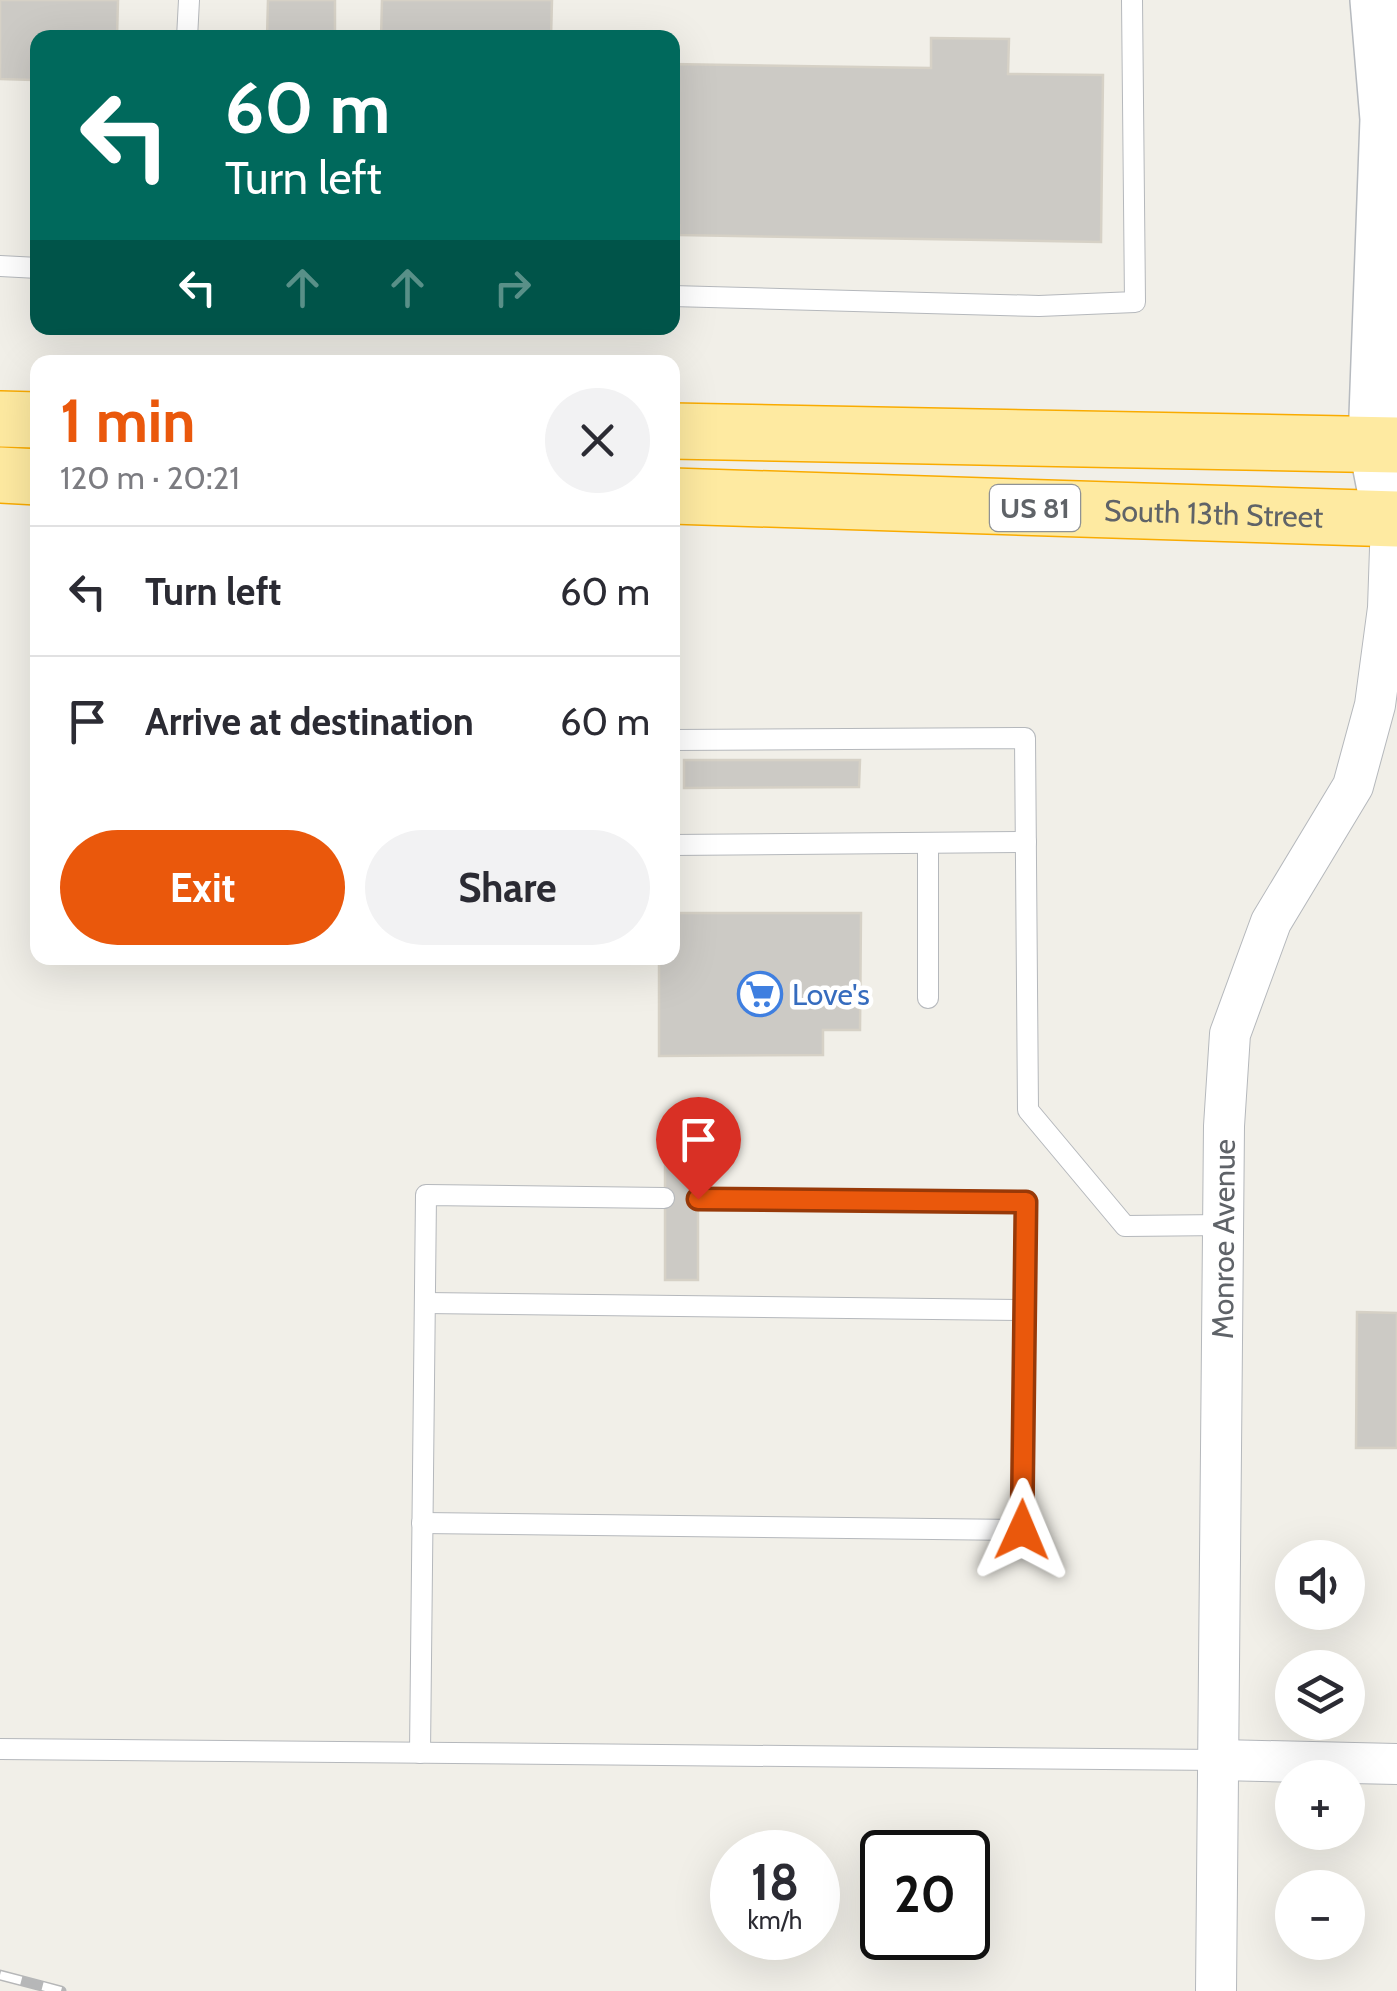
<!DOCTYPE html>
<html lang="en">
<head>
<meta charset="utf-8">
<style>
  body { margin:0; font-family:Cabin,sans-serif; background:#f2f2f3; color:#2b2b33; height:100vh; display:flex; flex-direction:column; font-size:38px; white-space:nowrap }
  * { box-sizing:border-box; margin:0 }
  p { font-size:32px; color:#7c7c81 }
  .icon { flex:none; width:55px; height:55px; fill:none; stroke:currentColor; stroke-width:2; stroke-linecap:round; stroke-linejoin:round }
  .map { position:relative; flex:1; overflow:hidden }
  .side { position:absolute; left:30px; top:355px; width:650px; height:610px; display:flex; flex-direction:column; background:#fff; border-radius:20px; box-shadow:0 10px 40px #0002 }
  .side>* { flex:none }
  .banner { position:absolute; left:30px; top:30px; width:650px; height:305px; border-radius:20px; box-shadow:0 10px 40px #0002; background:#00695c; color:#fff; overflow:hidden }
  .tools { position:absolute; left:1275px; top:1540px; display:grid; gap:20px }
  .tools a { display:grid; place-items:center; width:90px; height:90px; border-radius:50%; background:#fff; box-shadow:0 10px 40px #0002; font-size:50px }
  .speed { position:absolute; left:710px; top:1830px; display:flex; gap:20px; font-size:50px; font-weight:700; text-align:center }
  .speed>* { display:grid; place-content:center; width:130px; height:130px; border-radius:50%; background:#fff; box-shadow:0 10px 40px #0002; line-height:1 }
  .speed small { font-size:25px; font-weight:400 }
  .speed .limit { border:5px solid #111; border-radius:15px; background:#fff; color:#111 }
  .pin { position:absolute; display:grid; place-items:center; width:85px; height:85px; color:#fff; margin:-102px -42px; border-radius:50% 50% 50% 0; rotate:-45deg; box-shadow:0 0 10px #0007 }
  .pin .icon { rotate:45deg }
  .me { position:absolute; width:110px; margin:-55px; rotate:1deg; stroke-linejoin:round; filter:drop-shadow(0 0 8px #0008) }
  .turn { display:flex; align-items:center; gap:35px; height:210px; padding:0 30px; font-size:45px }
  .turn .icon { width:130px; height:130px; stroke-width:2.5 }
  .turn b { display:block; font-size:70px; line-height:85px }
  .lanes { display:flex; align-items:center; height:95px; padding:0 30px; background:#0003; justify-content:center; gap:50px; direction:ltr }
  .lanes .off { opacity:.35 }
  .round { display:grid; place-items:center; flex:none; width:105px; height:105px; border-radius:52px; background:#f2f2f3 }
  .summary { display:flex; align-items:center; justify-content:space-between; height:170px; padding:0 30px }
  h1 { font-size:60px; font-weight:700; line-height:75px; color:#ea580c }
  .action { display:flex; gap:20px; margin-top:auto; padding:20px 30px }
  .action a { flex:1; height:115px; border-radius:60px; background:#ea580c; color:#fff; font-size:40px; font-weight:700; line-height:115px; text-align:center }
  .action a+a { background:#f2f2f3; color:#2b2b33 }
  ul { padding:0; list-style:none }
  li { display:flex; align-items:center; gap:30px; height:130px; padding:0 30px; border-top:2px solid #e1e1e2 }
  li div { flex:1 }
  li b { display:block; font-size:38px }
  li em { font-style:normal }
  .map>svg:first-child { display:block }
  .building { fill:#cccac5; stroke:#d6d1c6; stroke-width:2.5 }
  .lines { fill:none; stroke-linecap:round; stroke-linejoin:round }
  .service-casing { stroke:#b5b8bc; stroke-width:22 }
  .minor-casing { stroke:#b5b8bc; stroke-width:42 }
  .secondary-casing { stroke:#b6babf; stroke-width:58 }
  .trunk-casing { stroke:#f9ab00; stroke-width:58 }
  .service { stroke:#fff; stroke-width:20 }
  .minor { stroke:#fff; stroke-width:40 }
  .secondary { stroke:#fff; stroke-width:55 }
  .trunk { stroke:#feeaa1; stroke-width:55 }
  .rail-casing { stroke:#b6b7b8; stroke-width:11 }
  .rail { stroke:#fff; stroke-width:8; stroke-dasharray:22; stroke-linecap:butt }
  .route-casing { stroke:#983908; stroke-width:25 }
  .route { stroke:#ea580c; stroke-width:18 }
  .labels { text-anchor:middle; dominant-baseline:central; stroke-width:9; stroke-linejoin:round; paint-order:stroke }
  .shield { fill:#fff; stroke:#8f9295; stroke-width:2.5 }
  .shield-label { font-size:28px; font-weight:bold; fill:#5f6368 }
  .street-label { font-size:30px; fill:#5f6368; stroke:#fff }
  .shop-label { font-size:30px; fill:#366cbe; stroke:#fff; text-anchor:start }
</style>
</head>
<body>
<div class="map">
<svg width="1397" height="1991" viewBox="0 0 1397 1991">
  <rect width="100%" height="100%" fill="#f1efe8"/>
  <!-- building -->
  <g class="building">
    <polygon points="0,0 118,0 117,38 38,38 38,125 33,124 34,80 0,79"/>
    <polygon points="268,0 335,0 335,38 267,38"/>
    <polygon points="382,0 552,0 551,38 381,38"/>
    <polygon points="931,38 1009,39 1008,74 1103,75 1101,242 679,235 679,225 672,224 672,64 931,68"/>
    <polygon points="684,760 860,760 859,787 684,788"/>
    <polygon points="672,913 861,913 860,1030 823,1030 823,1055 659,1056 659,958 672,958"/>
    <rect x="665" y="1141" width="33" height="139"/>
    <polygon points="1357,1312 1397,1313 1397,1448 1356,1448"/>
  </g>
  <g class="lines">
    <defs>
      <g id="service">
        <polyline points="187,38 189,0"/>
        <polyline points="0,266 38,268"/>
        <polyline points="672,296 1039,306 1135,302 1132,0"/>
        <polyline points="672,740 1025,738 1028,1110 1125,1226 1224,1225"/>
        <polyline points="928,843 928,998"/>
        <polyline points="672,845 1026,842"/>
        <polyline points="425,1303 1025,1310"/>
        <polyline points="422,1523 1022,1530 1026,1202 698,1199"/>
        <polyline points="0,1749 1220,1760"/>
        <polyline points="420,1753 426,1195 664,1198"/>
      </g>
      <g id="minor">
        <polyline points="1220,1760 1397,1764"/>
        <path id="s1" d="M1216,1991L1224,1126L1230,1034L1271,922L1353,786L1375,705L1388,608L1391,519"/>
      </g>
      <polyline id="secondary" points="1378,0 1388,119 1376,443 1391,519"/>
      <g id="trunk">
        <polyline points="0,419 38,420"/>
        <polyline points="672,431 1397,445"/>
        <polyline points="0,475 38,477"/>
        <path id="s2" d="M672,496L1397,519"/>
      </g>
    </defs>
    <!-- service casing -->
    <use href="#service" class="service-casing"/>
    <!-- minor casing -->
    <use href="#minor" class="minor-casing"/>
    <!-- secondary casing -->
    <use href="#secondary" class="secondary-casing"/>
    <!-- trunk casing -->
    <use href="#trunk" class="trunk-casing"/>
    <!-- service -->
    <use href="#service" class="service"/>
    <!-- minor -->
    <use href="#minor" class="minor"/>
    <!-- secondary -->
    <use href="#secondary" class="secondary"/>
    <!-- trunk -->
    <use href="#trunk" class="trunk"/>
    <defs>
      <polyline id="rail" points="0,1975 61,1991"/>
    </defs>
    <!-- rail casing -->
    <use href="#rail" class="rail-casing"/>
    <!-- rail -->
    <use href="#rail" class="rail"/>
  </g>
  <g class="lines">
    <defs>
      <polyline id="route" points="698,1199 1026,1202 1022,1530"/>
    </defs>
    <!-- route casing -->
    <use href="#route" class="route-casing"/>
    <!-- route -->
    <use href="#route" class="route"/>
  </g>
  <!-- icons -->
  <defs>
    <symbol id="supermarket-ring" viewBox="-11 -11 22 22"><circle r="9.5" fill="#fff" stroke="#3f7fe0" stroke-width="1.5"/><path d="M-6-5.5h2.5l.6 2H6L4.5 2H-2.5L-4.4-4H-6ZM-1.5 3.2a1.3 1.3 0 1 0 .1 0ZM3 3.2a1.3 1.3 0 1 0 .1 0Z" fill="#3f7fe0"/></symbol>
  </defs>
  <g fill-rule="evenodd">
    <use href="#supermarket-ring" x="735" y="969" width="50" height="50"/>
  </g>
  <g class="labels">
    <!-- shield labels -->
    <rect class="shield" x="990" y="485" width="90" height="46" rx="8"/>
    <g class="shield-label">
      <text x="1035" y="508">US 81</text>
    </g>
    <!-- street labels -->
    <g class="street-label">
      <text stroke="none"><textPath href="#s2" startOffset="542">South 13th Street</textPath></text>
      <text stroke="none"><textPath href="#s1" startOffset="752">Monroe Avenue</textPath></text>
    </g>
    <!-- shop labels -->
    <g class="shop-label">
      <text x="792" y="994">Love's</text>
    </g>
  </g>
</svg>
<div class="tools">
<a><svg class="icon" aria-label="sound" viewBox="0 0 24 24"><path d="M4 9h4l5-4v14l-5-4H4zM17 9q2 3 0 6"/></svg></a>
<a><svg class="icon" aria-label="layers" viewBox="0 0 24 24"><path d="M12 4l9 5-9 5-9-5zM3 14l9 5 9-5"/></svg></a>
<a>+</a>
<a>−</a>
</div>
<div class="speed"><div>18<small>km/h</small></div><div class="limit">20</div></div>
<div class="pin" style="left:698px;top:1199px;background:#d93025"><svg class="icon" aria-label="arrive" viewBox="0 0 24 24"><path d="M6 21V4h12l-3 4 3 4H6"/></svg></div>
<svg class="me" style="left:1022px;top:1530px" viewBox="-20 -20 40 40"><path d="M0-17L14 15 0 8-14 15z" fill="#ea580c" stroke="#fff" stroke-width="4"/></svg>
<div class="banner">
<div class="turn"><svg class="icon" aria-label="left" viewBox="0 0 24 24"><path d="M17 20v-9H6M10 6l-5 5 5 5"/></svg><div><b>60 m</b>Turn left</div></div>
<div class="lanes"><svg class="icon" aria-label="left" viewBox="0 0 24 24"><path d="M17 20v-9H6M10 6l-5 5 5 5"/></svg><svg class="icon off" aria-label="ahead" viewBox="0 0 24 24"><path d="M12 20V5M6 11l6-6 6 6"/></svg><svg class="icon off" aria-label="ahead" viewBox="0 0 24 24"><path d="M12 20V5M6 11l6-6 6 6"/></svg><svg class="icon off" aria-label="right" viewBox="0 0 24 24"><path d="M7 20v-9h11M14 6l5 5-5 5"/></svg></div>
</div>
<section class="side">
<div class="summary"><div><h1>1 min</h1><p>120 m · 20:21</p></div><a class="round"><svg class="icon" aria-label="close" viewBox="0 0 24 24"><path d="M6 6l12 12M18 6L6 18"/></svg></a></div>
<ul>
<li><svg class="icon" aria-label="left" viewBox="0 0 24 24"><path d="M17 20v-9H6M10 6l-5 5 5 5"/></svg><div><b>Turn left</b></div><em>60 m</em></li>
<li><svg class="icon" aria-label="arrive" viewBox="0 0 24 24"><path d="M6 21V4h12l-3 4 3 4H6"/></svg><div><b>Arrive at destination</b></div><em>60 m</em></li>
</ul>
<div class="action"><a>Exit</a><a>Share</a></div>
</section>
</div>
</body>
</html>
